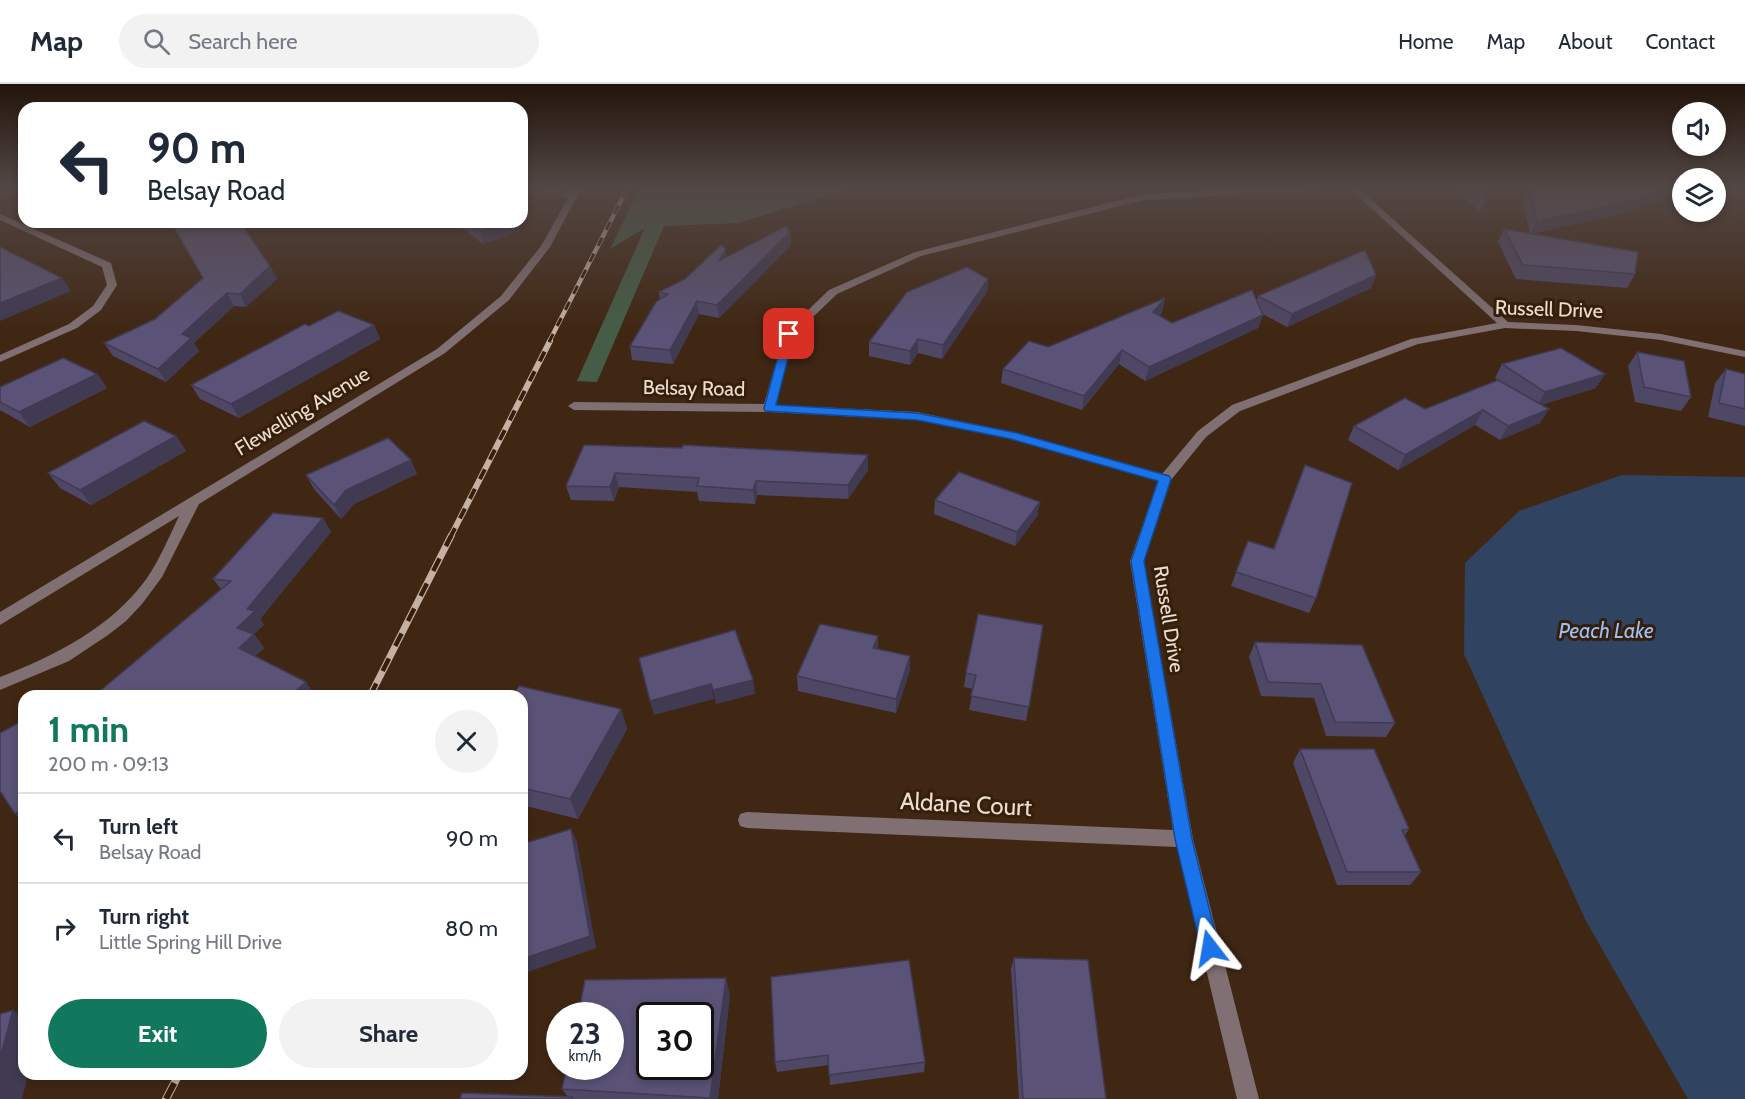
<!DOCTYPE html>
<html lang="en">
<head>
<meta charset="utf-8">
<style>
  body { margin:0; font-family:Cabin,sans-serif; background:#f2f2f3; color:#1f2937; height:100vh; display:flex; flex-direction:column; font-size:22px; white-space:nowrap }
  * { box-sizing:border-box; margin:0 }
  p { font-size:20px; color:#747a83 }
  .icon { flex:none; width:33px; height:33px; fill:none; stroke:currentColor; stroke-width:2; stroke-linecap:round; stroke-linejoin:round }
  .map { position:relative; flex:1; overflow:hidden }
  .side { position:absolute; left:18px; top:606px; width:510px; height:390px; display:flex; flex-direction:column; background:#fff; border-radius:18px; box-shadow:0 3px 9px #0003 }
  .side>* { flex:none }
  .hud { position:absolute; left:18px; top:18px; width:510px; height:126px; border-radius:18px; box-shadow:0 3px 9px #0003; background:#fff; color:#1f2937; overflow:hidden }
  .tools { position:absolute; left:1672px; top:18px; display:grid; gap:12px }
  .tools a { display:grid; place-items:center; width:54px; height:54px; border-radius:50%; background:#fff; box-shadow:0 3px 9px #0003; font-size:30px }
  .speed { position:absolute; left:546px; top:918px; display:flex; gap:12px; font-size:30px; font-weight:700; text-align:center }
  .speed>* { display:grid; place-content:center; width:78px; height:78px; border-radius:50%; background:#fff; box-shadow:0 3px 9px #0003; line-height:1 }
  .speed small { font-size:15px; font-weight:400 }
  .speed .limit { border:3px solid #111; border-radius:9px; background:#fff; color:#111 }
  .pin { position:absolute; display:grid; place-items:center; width:51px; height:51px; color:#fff; margin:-26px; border-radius:12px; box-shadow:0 3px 9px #0006 }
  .me { position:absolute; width:66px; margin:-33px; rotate:346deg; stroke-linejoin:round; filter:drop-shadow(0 0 4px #0008) }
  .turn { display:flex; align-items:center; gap:21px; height:126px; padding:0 30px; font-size:27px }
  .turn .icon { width:78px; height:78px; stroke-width:2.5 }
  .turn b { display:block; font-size:42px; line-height:51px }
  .round { display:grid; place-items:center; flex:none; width:63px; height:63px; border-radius:32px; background:#f2f2f3 }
  .overview { display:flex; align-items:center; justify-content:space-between; height:102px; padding:0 30px }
  h1 { font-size:36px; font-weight:700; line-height:45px; color:#11785d }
  .button { display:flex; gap:12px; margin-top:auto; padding:12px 30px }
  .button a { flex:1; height:69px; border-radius:36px; background:#11785d; color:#fff; font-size:24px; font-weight:700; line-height:69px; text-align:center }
  .button a+a { background:#f2f2f3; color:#1f2937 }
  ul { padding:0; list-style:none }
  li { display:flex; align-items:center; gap:18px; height:90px; padding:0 30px; border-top:2px solid #e0e1e3 }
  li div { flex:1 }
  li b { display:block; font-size:22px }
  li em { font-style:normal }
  header { display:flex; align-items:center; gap:36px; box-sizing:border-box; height:84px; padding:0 30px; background:#fff; border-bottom:2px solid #e0e1e3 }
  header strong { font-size:28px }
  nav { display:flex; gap:33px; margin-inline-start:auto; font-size:21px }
  .search { width:420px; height:54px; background:#f2f2f3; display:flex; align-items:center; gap:15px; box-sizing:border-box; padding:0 21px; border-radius:33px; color:#747a83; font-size:22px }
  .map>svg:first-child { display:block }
  .green { fill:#455d46 }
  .water { fill:#304361 }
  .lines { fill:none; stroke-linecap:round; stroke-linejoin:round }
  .minor { fill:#817073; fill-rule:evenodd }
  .rail-far3-casing { stroke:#c4b1a4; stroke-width:4.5 }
  .rail-far2-casing { stroke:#c4b1a4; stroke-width:6 }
  .rail-far1-casing { stroke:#c4b1a4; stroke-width:7 }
  .rail-casing { stroke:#c4b1a4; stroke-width:8 }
  .rail-far3 { stroke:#351e0a; stroke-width:3; stroke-dasharray:9; stroke-linecap:butt }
  .rail-far2 { stroke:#351e0a; stroke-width:4; stroke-dasharray:11; stroke-linecap:butt }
  .rail-far1 { stroke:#351e0a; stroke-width:4.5; stroke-dasharray:14; stroke-linecap:butt }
  .rail { stroke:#351e0a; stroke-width:6; stroke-dasharray:18; stroke-linecap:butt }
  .wall { fill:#4e4766 }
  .shaded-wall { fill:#403a53 }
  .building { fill:#5b5377; stroke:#403a53; stroke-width:1.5; fill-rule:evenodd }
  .route { fill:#1a73e8; stroke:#114b97; stroke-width:1.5 }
  .labels { text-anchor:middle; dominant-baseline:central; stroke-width:6; stroke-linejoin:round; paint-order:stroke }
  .street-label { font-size:20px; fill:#eeded2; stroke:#351e0a }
  .water-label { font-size:21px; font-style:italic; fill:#9dbff7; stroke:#351e0a }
  .near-street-label { font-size:24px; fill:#eeded2; stroke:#351e0a }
</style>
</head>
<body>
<header>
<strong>Map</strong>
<div class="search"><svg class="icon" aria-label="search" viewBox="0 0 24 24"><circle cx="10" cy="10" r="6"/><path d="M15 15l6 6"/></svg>Search here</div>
<nav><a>Home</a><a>Map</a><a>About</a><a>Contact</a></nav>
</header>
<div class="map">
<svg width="1745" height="1015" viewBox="0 0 1745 1015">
  <rect width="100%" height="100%" fill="#402714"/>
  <!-- green -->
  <polygon class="green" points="640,103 855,103 739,139 664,142 597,298 577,297 645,144 610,165"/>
  <!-- water -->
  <polygon class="water" points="1622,391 1745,393 1745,1015 1688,1015 1586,837 1464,570 1465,479 1519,427"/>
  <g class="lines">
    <!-- minor -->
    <g class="minor">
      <path d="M536,103H548L570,109L574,103H582L550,163L509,216L445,269L199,420L162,493L142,520L126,537L108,551L69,577L0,606V593C55,572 112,543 147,494C160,475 169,453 179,432L0,541V528L437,265L501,212L541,162L568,114Z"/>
      <polygon points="1282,103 1324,103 1320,106 1144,116 921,172 837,210 794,251 776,321 917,328 1017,349 1162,390 1198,347 1232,321 1411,255 1497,239 1348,103 1357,103 1508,238 1576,241 1661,250 1745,267 1745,273 1661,256 1576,247 1505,244 1418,260 1240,327 1206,353 1171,396 1144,477 1193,755 1259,1015 1237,1015 1177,763 747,744 740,742 738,736 740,730 747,728 1173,746 1130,477 1158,397 1011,355 917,336 769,328 574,326 568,322 574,318 764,320 785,248 829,206 915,168 1144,110"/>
      <polygon points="0,130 111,179 117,201 101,226 77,244 0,278 0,271 69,240 93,222 107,201 102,183 0,136"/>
    </g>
    <defs>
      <polyline id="rail-far3" points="549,258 628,103"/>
      <polyline id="rail-far2" points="450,454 550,257"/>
      <polyline id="rail-far1" points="370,612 451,452"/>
      <polyline id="rail" points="166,1015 179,990"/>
    </defs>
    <!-- rail-far3 casing -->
    <use href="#rail-far3" class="rail-far3-casing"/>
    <!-- rail-far2 casing -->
    <use href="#rail-far2" class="rail-far2-casing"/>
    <!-- rail-far1 casing -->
    <use href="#rail-far1" class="rail-far1-casing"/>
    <!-- rail casing -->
    <use href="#rail" class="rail-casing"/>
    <!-- rail-far3 -->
    <use href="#rail-far3" class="rail-far3"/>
    <!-- rail-far2 -->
    <use href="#rail-far2" class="rail-far2"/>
    <!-- rail-far1 -->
    <use href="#rail-far1" class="rail-far1"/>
    <!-- rail -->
    <use href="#rail" class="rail"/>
  </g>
  <!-- wall -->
  <g class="wall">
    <polygon points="1452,103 1485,103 1486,115 1480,128"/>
    <polygon points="1683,103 1683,107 1624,129 1531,150 1635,190 1627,204 1516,195 1498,158 1504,145 1530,150 1523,117 1529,105"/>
    <polygon points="136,138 164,138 150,144"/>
    <polygon points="454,138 517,138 520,147 483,160"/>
    <polygon points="790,148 791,161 719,234 699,230 673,280 632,276 630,262 660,216 659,208 727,173"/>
    <polygon points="270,182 277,195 246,223 234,222 194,259 199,267 166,298 113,272 104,259 155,235 203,194"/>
    <polygon points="1376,191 1371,204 1287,243 1263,230 1258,244 1145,297 1119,280 1082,326 1001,299 1003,285 1048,263 1165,214 1162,228 1159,232 1172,239 1257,217 1258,212"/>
    <polygon points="988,195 987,208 942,275 918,269 910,281 869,272 869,258"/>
    <polygon points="374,241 380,255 239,334 200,315 191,301 309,242"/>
    <polygon points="1637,268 1691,313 1681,327 1635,318 1628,282"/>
    <polygon points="1502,280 1596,304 1541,321 1540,339 1500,356 1475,341 1398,386 1348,356 1354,342 1425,325 1498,296 1495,294"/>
    <polygon points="1726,285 1745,290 1745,342 1708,333 1715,299"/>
    <polygon points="97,290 107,304 30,343 0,326 0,303"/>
    <polygon points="176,352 186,367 91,421 60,404 48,389"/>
    <polygon points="584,361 868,371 868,386 848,415 757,411 755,420 699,417 697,408 619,403 614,417 571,416 566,402"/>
    <polygon points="1305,381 1316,514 1309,529 1231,502 1248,457 1273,465"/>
    <polygon points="417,390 354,420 341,435 314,405 306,391"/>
    <polygon points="935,416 1040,418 1037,432 1015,462 934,430"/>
    <polygon points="323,434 331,448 260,535 264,541 254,550 264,564 255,572 306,598 315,612 100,607 221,505 213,495"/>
    <polygon points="1043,541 1026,637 969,626 973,605 964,603 966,589"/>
    <polygon points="878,552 878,565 910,572 910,586 896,629 798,607 797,592"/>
    <polygon points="1255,558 1395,639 1386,653 1326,652 1314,614 1261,612 1249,573"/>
    <polygon points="522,612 621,625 627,645 578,735 522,721"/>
    <polygon points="1300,665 1409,745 1405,751 1421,788 1410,801 1337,801 1293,679"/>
    <polygon points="1014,874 1106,1015 1019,1015 1011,885"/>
    <polygon points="909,876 925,978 924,988 830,1001 829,981 777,988 775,978"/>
    <polygon points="730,911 718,1015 460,1015 568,1013 562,1005"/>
  </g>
  <!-- shaded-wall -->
  <g class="shaded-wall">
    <polygon points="1670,103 1683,103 1683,107 1624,129 1531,150 1537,137"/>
    <polygon points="147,138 164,138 150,144"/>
    <polygon points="508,138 517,138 520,147 483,160 480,147"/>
    <polygon points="790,148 791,161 719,234 717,221"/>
    <polygon points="726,165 727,178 719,177"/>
    <polygon points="270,182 277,195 246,223 240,210"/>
    <polygon points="1376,191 1371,204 1287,243 1292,230"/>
    <polygon points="62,194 71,207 0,237 0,219"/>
    <polygon points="988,195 987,208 942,275 943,261"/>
    <polygon points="227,209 234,222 194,259 199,267 166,298 158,285 182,250"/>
    <polygon points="1165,214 1162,228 1150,242 1153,228"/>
    <polygon points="697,217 699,230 673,280 670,266"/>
    <polygon points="1263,231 1258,244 1145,297 1149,283"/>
    <polygon points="374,241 380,255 239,334 231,320"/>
    <polygon points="918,255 918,269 910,281 910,267"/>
    <polygon points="1122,266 1119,280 1082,326 1084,312"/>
    <polygon points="97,290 107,304 30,343 19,328"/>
    <polygon points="1605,290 1596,304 1537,322 1545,308"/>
    <polygon points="1549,325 1540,339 1500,356 1508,342"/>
    <polygon points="1483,326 1475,341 1398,386 1405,371"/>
    <polygon points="176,352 186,367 91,421 80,406"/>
    <polygon points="868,371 868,386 848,415 848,401"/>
    <polygon points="411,376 417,390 354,420 341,435 334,421 346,406"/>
    <polygon points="615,389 619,403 614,417 610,403"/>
    <polygon points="756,397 757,411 755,420 753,406"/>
    <polygon points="1040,418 1037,432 1015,462 1017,448"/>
    <polygon points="323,434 331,448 260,535 264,541 254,550 264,564 249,577 239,564 237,544 247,525"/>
    <polygon points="878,552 878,567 873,564"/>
    <polygon points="910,572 910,586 896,629 896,615"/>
    <polygon points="753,596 755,610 716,620 713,606"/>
    <polygon points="306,598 315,612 290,612"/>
    <polygon points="711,600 714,615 654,631 650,617"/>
    <polygon points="621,625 627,645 578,735 570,715"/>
    <polygon points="24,725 24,738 15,730"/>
    <polygon points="571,745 577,758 596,864 522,890 522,875"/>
    <polygon points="726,894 730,911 718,1015 711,1015"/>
    <polygon points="13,926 24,933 24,990 28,990 22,1015 0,1015 0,974"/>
  </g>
  <!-- building -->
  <g class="building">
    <polygon points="1471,103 1485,103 1486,115"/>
    <polygon points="1541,103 1670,103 1632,117 1537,137 1529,105"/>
    <polygon points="171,138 240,138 270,182 240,210 227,209 182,250 191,254 158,285 104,259 155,235 203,194"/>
    <polygon points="467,138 508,138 480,147"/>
    <polygon points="786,142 790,148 717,221 697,217 670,266 630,262 656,218 668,210 659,208 685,195 721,161 726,165 719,177"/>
    <polygon points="1504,145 1638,168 1635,190 1523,181"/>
    <polygon points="0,163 62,194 0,219"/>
    <polygon points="1365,166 1376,191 1292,230 1258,212"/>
    <polygon points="967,183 988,195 943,261 918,255 910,267 869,258 907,208"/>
    <polygon points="1252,206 1263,231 1149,283 1122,266 1084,312 1003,285 1029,257 1048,263 1165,214 1153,228 1172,239"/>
    <polygon points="338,227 374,241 231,320 191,301 305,240 309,242"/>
    <polygon points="1561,264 1605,290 1545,308 1502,280"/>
    <polygon points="1637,268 1684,277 1691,313 1644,303"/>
    <polygon points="63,274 97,290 19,328 0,318 0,303"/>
    <polygon points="1726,285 1745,290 1745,325 1719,319"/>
    <polygon points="1498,296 1549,325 1508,342 1483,326 1405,371 1354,342 1405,314 1425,325"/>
    <polygon points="144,337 176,352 80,406 48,389"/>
    <polygon points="388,354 411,376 346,406 334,421 306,391"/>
    <polygon points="584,361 682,364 683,361 868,371 848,401 756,397 753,406 697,402 699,394 615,389 610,403 566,402"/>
    <polygon points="1305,381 1352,399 1316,514 1236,488 1248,457 1274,465"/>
    <polygon points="959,388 1040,418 1017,448 935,416"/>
    <polygon points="273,429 323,434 247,525 255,527 237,544 254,550 239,564 306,598 290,612 92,612 100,607 231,497 213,495"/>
    <polygon points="978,530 1043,541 1029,623 971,612 976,591 966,589"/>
    <polygon points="820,540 878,552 873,564 910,572 896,615 797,592"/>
    <polygon points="735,546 753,596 713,606 711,600 650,617 639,574"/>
    <polygon points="1255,558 1362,561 1395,639 1335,638 1321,600 1268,598"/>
    <polygon points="519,602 621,625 570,715 522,704 522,612 512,612"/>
    <polygon points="24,636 24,725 15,730 0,707 0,649"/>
    <polygon points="1300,665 1374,665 1409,745 1402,746 1421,788 1347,788"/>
    <polygon points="571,745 590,852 522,875 522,760"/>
    <polygon points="1014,874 1088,876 1106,1015 1023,1015"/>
    <polygon points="909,876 925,978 829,991 828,971 775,978 771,893"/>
    <path d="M726,894L710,1014L562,1005L567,982H610V932H578L585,896ZM650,932H700V982H650Z"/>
    <polygon points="13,926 0,974 0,930"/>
    <polygon points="462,1009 573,1013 572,1015 460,1015"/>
  </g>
  <!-- sky -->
  <linearGradient id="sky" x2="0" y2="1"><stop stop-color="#23150b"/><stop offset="0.42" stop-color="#534745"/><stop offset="1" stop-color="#534745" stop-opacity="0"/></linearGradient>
  <rect width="1745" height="245" fill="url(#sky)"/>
  <!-- route -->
  <polygon class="route" points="789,247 794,250 776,321 917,329 1017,349 1169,392 1171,395 1144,477 1192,755 1219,864 1217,870 1210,873 1204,870 1201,864 1175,755 1131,477 1158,397 1011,355 917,336 765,327 764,324 784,250"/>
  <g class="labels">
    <!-- street labels -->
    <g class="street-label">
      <text transform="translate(1549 225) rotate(2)">Russell Drive</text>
      <text transform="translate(694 304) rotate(1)">Belsay Road</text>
      <text transform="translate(302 327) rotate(-31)">Flewelling Avenue</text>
      <text transform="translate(1169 535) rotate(81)">Russell Drive</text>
    </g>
    <!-- water labels -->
    <g class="water-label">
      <text x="1606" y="546">Peach Lake</text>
    </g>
    <!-- near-street labels -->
    <g class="near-street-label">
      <text transform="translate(966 720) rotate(3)">Aldane Court</text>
    </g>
  </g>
</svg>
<div class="tools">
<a><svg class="icon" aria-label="sound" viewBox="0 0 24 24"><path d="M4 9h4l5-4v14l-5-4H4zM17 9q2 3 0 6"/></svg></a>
<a><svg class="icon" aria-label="layers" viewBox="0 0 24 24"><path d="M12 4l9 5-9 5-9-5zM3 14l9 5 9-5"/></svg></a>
</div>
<div class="speed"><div>23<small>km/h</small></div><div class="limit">30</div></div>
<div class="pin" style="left:789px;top:250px;background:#d93025"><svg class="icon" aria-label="arrive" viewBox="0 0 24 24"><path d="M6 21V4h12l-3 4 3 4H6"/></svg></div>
<svg class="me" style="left:1210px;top:864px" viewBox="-20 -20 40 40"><path d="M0-17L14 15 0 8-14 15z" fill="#1a73e8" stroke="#fff" stroke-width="4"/></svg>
<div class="hud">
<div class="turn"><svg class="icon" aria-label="left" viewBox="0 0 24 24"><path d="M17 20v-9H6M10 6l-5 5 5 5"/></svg><div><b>90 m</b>Belsay Road</div></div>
</div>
<section class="side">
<div class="overview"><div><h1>1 min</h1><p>200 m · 09:13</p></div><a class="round"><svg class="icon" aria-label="close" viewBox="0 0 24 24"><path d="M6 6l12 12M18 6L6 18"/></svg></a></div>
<ul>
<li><svg class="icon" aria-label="left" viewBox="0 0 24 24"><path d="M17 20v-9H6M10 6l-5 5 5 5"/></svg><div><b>Turn left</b><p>Belsay Road</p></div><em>90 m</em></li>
<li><svg class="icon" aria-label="right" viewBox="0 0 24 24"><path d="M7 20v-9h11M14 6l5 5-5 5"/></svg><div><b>Turn right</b><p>Little Spring Hill Drive</p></div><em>80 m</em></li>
</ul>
<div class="button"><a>Exit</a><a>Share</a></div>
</section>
</div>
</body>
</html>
